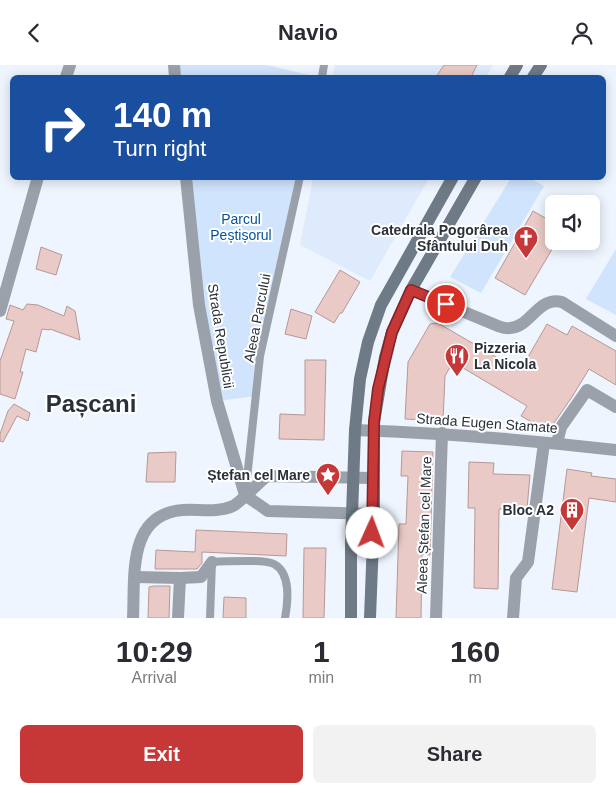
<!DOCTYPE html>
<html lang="en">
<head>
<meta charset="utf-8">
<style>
  body { margin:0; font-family:Arial,sans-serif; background:#f2f2f3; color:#2b2b33; height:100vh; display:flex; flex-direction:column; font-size:19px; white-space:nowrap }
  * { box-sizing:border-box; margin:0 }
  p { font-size:16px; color:#7c7c81 }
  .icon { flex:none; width:28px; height:28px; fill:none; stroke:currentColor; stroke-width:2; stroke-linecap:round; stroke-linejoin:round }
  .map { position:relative; height:553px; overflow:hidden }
  .drawer { display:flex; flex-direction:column; background:#fff; flex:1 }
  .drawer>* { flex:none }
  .hud { position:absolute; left:10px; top:10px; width:596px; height:105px; border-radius:8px; box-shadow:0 2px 12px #0003; background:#1a4fa0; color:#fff; overflow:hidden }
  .buttons { position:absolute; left:545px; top:130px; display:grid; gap:10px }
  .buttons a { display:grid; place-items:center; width:55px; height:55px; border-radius:8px; background:#fff; box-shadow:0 2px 12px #0003; font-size:25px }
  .pin { position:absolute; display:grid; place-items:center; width:42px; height:42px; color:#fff; margin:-21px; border:2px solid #fff; border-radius:50%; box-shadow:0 1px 5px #0007 }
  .me { position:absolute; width:55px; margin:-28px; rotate:2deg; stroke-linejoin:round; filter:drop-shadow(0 0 4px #0008) }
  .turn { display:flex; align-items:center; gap:18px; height:105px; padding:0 20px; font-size:22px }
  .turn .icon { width:65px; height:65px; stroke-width:2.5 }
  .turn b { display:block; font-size:35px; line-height:42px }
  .eta { display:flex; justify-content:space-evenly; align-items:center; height:85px; text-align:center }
  .eta b { font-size:30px; font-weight:700; line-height:35px }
  .action { display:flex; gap:10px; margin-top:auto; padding:10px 20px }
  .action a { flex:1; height:58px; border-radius:8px; background:#c63738; color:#fff; font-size:20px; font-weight:700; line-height:58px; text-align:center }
  .action a+a { background:#f2f2f3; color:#2b2b33 }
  header { display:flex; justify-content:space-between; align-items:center; height:65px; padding:0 20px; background:#fff; font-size:22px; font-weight:700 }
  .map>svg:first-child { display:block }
  .built { fill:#ddebfc }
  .green { fill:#d0e4fd }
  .building { fill:#e9cac6; stroke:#b69895 }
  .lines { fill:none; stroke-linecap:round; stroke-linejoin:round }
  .service { stroke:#9aa1ab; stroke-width:8 }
  .minor { stroke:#9aa1ab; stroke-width:12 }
  .secondary { stroke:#6f7a87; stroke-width:12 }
  .route-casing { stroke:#812424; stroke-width:12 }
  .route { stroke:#c63738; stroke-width:9 }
  .labels { text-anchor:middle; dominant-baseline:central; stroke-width:4; stroke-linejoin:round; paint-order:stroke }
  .park-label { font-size:14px; fill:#055299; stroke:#fff }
  .poi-label { font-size:14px; font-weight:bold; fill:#293038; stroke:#fff; text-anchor:end }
  .street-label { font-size:14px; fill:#293038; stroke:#fff }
  .town-label { font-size:24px; font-weight:bold; fill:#293038; stroke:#fff }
</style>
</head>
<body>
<header><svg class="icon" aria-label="back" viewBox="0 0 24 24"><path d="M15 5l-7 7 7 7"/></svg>Navio<svg class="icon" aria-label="person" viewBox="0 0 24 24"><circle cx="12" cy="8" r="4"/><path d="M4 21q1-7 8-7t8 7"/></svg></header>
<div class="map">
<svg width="616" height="553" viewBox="0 0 616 553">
  <rect width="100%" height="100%" fill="#eef5fe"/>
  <!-- built -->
  <g class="built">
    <polygon points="335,0 493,0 486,12 332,12"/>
    <polygon points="313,113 429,113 370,216 300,180"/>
  </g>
  <!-- green -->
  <g class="green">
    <polygon points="174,0 267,0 317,12 175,12"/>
    <polygon points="186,113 301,113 256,331 217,336"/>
    <polygon points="511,113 530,113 544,121 481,228 450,212"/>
    <polygon points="616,184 616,250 586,234"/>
  </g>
  <!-- building -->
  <g class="building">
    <polygon points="444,0 477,0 471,12 436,12"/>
    <polygon points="533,146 554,158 554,181 525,230 495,213"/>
    <polygon points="41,182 62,190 56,210 36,204"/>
    <polygon points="340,205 360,217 342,248 340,248 334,258 315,247"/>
    <polygon points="27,239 38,240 64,251 67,241 75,246 80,275 50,264 49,265 42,264 36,287 26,284 20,307 23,307 15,334 0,329 0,296 14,256 6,254 10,240 23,245"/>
    <polygon points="291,244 312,251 306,274 285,269"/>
    <polygon points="438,258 520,306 547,259 567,270 572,261 616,286 616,320 589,304 572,332 554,358 551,368 521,351 527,341 453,297 445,311 443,356 405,354 408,297 430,259"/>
    <polygon points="305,295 326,295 324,375 279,374 280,349 305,350"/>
    <polygon points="14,339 30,348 28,356 17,351 3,377 0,376 0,369 8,346"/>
    <polygon points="402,386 433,387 430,490 422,489 421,553 396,553 399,459 406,459 408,411 401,411"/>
    <polygon points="176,387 175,417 146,417 148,388"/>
    <polygon points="469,397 494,398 493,409 530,410 527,444 499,444 498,524 474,523 475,443 468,443"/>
    <polygon points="567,404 592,408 591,411 616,414 616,437 589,433 577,527 552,524"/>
    <polygon points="196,465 287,469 286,491 202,487 202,498 197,504 155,504 156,485 195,487"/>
    <polygon points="304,483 326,483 324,553 303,553"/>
    <polygon points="154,521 170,521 169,553 148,553 149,522"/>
    <polygon points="224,532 246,533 246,553 223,553"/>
  </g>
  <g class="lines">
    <!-- service -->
    <g class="service">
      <polyline points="322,12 324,0"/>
      <polyline points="246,423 260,291 300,112"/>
      <path d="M210,553L212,497C224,496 236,496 247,496C256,496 266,495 274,499C291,508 288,537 285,553"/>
    </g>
    <!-- minor -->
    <g class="minor">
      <polyline points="174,0 175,12"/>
      <polyline points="66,12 70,0"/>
      <polyline points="186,112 199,240 217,336 245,430"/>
      <path d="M411,225L498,261C501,262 506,264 510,263C531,262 538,231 562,237L616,271"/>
      <polyline points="0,246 38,112"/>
      <path d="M355,365C442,368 529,375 616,385"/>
      <polyline points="557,378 561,362 587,325 616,342"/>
      <polyline points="245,430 268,446 374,449"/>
      <polyline points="135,512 180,513"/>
      <path d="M133,553C135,511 127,449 183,445C200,444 217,448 233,441C241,437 258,418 267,411L373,413"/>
      <polyline points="178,553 180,513 201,512 212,497"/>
      <polyline points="436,553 442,368"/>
      <polyline points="513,553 516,513 528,497 544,378"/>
    </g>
    <!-- secondary -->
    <g class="secondary">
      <polyline points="510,12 517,0"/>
      <polyline points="533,12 541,0"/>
      <polyline points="351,553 351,478 355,365 360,314 368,277 381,240 453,112"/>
      <polyline points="370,553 374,449 374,357 385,292 392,267 411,225 476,112"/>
    </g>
  </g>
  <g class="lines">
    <defs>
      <polyline id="route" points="372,468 374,357 378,324 392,267 411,225 446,239"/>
    </defs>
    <!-- route casing -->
    <use href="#route" class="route-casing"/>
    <!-- route -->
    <use href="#route" class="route"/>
  </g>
  <!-- icons -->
  <defs>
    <symbol id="church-pin" viewBox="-11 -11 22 30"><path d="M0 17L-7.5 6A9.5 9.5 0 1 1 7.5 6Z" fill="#c63738" stroke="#fff"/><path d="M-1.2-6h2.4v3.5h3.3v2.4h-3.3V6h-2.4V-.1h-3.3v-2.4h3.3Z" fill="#fff"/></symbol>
    <symbol id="restaurant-pin" viewBox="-11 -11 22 30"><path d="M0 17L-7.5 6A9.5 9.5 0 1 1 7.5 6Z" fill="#c63738" stroke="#fff"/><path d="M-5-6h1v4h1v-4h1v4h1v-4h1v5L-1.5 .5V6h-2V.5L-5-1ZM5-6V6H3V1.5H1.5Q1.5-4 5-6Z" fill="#fff"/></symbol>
    <symbol id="sight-pin" viewBox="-11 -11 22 30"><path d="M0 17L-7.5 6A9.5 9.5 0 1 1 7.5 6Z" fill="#c63738" stroke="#fff"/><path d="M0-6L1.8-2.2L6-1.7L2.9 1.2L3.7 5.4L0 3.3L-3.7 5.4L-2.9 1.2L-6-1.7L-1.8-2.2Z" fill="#fff"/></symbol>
    <symbol id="building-pin" viewBox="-11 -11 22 30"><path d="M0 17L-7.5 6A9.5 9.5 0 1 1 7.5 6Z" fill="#c63738" stroke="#fff"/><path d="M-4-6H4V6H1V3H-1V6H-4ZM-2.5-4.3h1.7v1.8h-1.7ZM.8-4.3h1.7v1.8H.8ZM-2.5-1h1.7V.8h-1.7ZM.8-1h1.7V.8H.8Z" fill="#fff"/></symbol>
  </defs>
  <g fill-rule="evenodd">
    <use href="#church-pin" x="512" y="159" width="28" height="38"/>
    <use href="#restaurant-pin" x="443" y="277" width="28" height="38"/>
    <use href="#sight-pin" x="314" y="396" width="28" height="38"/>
    <use href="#building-pin" x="558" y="431" width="28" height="38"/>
  </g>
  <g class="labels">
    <!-- park labels -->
    <g class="park-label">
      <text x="241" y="154">Parcul<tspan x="241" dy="16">Peștișorul</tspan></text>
    </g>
    <!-- poi labels -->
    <g class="poi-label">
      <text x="508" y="165">Catedrala Pogorârea<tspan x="508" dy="16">Sfântului Duh</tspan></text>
      <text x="474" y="283" text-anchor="start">Pizzeria<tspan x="474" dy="16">La Nicola</tspan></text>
      <text x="310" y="410">Ștefan cel Mare</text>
      <text x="554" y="445">Bloc A2</text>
    </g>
    <!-- street labels -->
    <g class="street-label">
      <text transform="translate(257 253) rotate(-79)">Aleea Parcului</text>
      <text transform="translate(221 271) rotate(81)">Strada Republicii</text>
      <text transform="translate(487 358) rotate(4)">Strada Eugen Stamate</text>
      <text transform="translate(424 460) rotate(-88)">Aleea Ștefan cel Mare</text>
    </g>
    <!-- town labels -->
    <g class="town-label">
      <text x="91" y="338">Pașcani</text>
    </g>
  </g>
</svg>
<div class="buttons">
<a><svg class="icon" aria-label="sound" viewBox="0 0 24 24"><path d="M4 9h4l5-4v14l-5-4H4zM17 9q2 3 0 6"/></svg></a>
</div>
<div class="pin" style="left:446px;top:239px;background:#d93025"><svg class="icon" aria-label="arrive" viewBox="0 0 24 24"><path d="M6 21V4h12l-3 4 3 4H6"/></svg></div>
<svg class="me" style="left:372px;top:468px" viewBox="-20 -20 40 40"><circle r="19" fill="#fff"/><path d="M0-13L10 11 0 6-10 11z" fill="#c63738"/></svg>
<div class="hud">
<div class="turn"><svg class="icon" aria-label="right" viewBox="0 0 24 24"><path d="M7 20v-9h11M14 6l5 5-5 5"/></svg><div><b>140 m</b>Turn right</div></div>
</div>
</div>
<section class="drawer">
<div class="eta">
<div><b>10:29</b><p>Arrival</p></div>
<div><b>1</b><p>min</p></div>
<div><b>160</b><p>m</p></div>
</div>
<div class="action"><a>Exit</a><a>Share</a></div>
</section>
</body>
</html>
